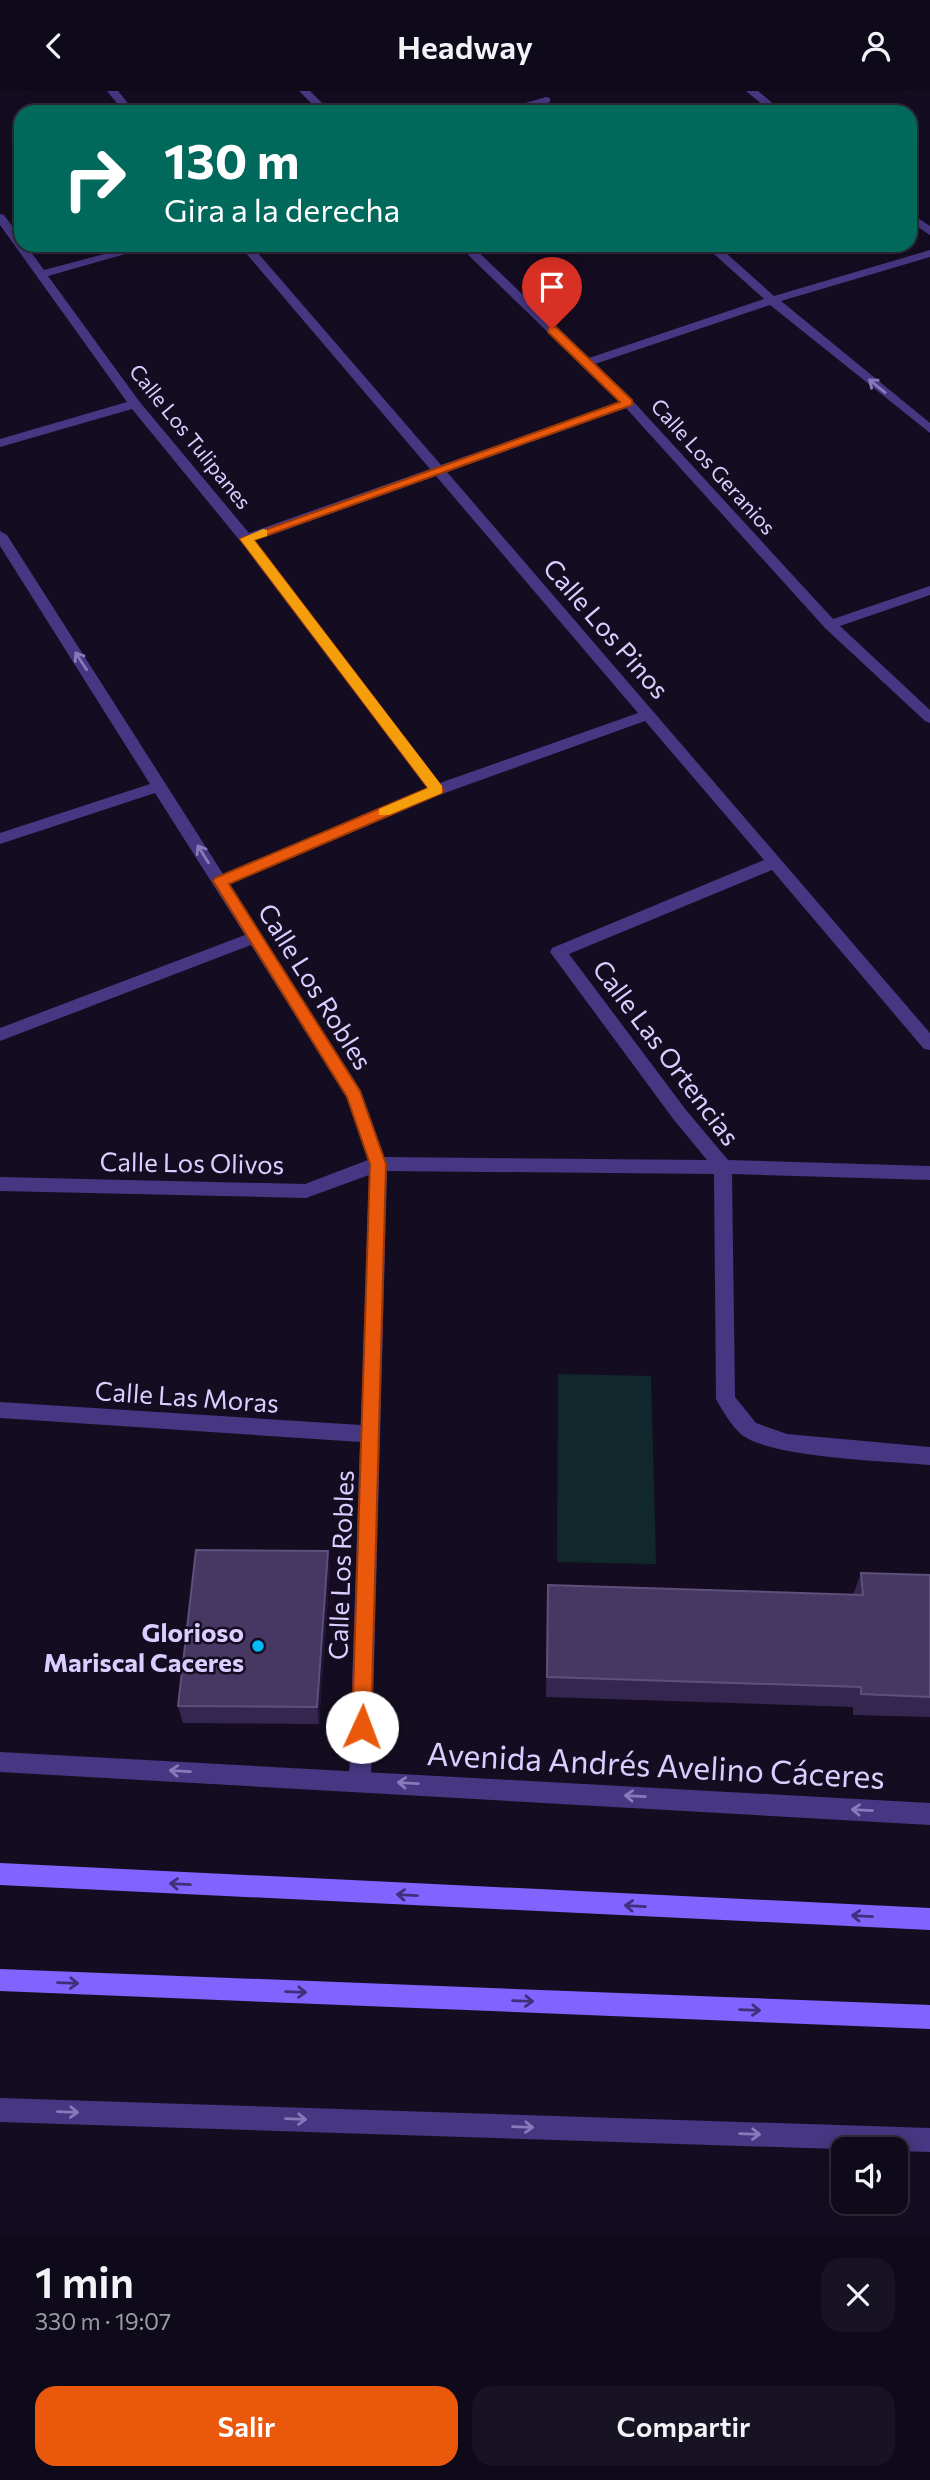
<!DOCTYPE html>
<html lang="es">
<head>
<meta charset="utf-8">
<style>
  body { margin:0; font-family:Commissioner,sans-serif; background:#181322; color:#f1f3f6; height:100vh; display:flex; flex-direction:column; font-size:26px; white-space:nowrap }
  * { box-sizing:border-box; margin:0 }
  p { font-size:23px; color:#9b9aa2 }
  .icon { flex:none; width:38px; height:38px; fill:none; stroke:currentColor; stroke-width:2; stroke-linecap:round; stroke-linejoin:round }
  .map { position:relative; height:2144px; overflow:hidden }
  .panel { display:flex; flex-direction:column; background:#0f0a19; flex:1 }
  .panel>* { flex:none }
  .top-card { position:absolute; left:14px; top:14px; width:903px; height:147px; border-radius:21px; box-shadow:0 4px 18px #0003,0 0 0 2px #2f2b38; background:#00695c; color:#fff; overflow:hidden }
  .controls { position:absolute; left:831px; top:2046px; display:grid; gap:14px }
  .controls a { display:grid; place-items:center; width:77px; height:77px; border-radius:14px; background:#0f0a19; box-shadow:0 4px 18px #0003,0 0 0 2px #2f2b38; font-size:35px }
  .pin { position:absolute; display:grid; place-items:center; width:60px; height:60px; color:#fff; margin:-72px -30px; border-radius:50% 50% 50% 0; rotate:-45deg; box-shadow:0 0 7px #0007 }
  .pin .icon { rotate:45deg }
  .me { position:absolute; width:77px; margin:-38px; rotate:2deg; stroke-linejoin:round; filter:drop-shadow(0 0 5px #0008) }
  .turn { display:flex; align-items:center; gap:24px; height:147px; padding:0 35px; font-size:32px }
  .turn .icon { width:91px; height:91px; stroke-width:2.5 }
  .turn b { display:block; font-size:49px; line-height:60px }
  .round { display:grid; place-items:center; flex:none; width:74px; height:74px; border-radius:21px; background:#181322 }
  .head { display:flex; align-items:center; justify-content:space-between; height:119px; padding:0 35px }
  h1 { font-size:42px; font-weight:600; line-height:52px }
  .cta { display:flex; gap:14px; margin-top:auto; padding:14px 35px }
  .cta a { flex:1; height:80px; border-radius:21px; background:#ea580c; color:#fff; font-size:28px; font-weight:600; line-height:80px; text-align:center }
  .cta a+a { background:#181322; color:#f1f3f6 }
  header { display:flex; justify-content:space-between; align-items:center; height:91px; padding:0 35px; background:#0f0a19; font-size:32px; font-weight:600 }
  .map>svg:first-child { display:block }
  .green { fill:#10282b }
  .lines { fill:none; stroke-linecap:round; stroke-linejoin:round }
  .minor { fill:#453781; fill-rule:evenodd }
  .tertiary { fill:#453781; fill-rule:evenodd }
  .secondary { fill:#8064ff; fill-rule:evenodd }
  .wall { fill:#352650 }
  .shaded-wall { fill:#201435 }
  .building { fill:#463863; stroke:#5e4f7b; stroke-width:2 }
  .oneway { stroke:#887aba }
  .oneway2 { stroke:#3f307a }
  .route { fill:#ea580c; stroke:#983908; stroke-width:2 }
  .slow { fill:#f59e0b }
  .poi-dot { fill:#00b9f8; stroke:#140d21; stroke-width:2.5 }
  .labels { text-anchor:middle; dominant-baseline:central; stroke-width:5; stroke-linejoin:round; paint-order:stroke }
  .far-street-label { font-size:21px; fill:#dbcdff; stroke:#140d21 }
  .street-label { font-size:26px; fill:#dbcdff; stroke:#140d21 }
  .poi-label { font-size:26px; font-weight:bold; fill:#dbcdff; stroke:#140d21; text-anchor:end }
  .near-street-label { font-size:32px; fill:#dbcdff; stroke:#140d21 }
</style>
</head>
<body>
<header><svg class="icon" aria-label="back" viewBox="0 0 24 24"><path d="M15 5l-7 7 7 7"/></svg>Headway<svg class="icon" aria-label="person" viewBox="0 0 24 24"><circle cx="12" cy="8" r="4"/><path d="M4 21q1-7 8-7t8 7"/></svg></header>
<div class="map">
<svg width="930" height="2144" viewBox="0 0 930 2144">
  <rect width="100%" height="100%" fill="#140d21"/>
  <!-- green -->
  <polygon class="green" points="558,1283 651,1285 656,1473 557,1471"/>
  <g class="lines">
    <!-- minor -->
    <g class="minor">
      <polygon points="107,0 118,0 135,21 124,21"/>
      <polygon points="299,0 310,0 331,21 320,21"/>
      <polygon points="746,0 758,0 783,21 771,21"/>
      <polygon points="546,6 550,7 550,11 512,21 495,21"/>
      <polygon points="910,122 930,135 930,144 910,131"/>
      <path d="M0,123L4,124L21,147V154H26L44,179L138,154H157L48,185L139,310L249,442L430,378L239,154H251L441,374L620,311L458,154H471L589,267L764,208L704,154H717L774,205L930,159V166L781,210L930,332V342L770,214L595,273L632,309L833,528L930,495V504L840,535L930,619V632L925,630L825,537L626,317L447,381L930,942V959L924,958L772,779L569,863L686,1019L728,1069L930,1075V1089L732,1083L735,1306L756,1332L787,1343L930,1356V1374C889,1370 772,1367 742,1344C732,1336 722,1319 716,1308L714,1083L387,1080L371,1689L368,1696L360,1700L352,1696L349,1689L360,1351L0,1327V1311L361,1334L369,1084L306,1107L0,1100V1086L305,1093L368,1069L347,1007L251,854L0,950V937L245,844L155,702L0,753V742L150,693L0,455V440L7,444L223,783L427,697L241,451L132,318L0,356V348L127,311L0,134ZM436,385L638,622L440,692L254,450ZM645,630L764,769L552,857L550,861L674,1029L707,1069L384,1066L361,1000L229,793L442,703Z"/>
    </g>
    <!-- tertiary -->
    <g class="tertiary">
      <polygon points="0,1661 930,1712 930,1734 0,1681"/>
      <polygon points="0,2007 930,2037 930,2061 0,2031"/>
    </g>
    <!-- secondary -->
    <g class="secondary">
      <polygon points="0,1772 930,1817 930,1839 0,1794"/>
      <polygon points="0,1878 930,1914 930,1938 0,1900"/>
    </g>
  </g>
  <!-- wall -->
  <g class="wall">
    <polygon points="328,1460 330,1479 319,1633 183,1632 178,1615"/>
    <polygon points="861,1482 930,1484 930,1626 853,1624 853,1616 546,1606 547,1516 548,1494 853,1504"/>
  </g>
  <!-- shaded-wall -->
  <polygon class="shaded-wall" points="328,1460 330,1479 319,1633 317,1616"/>
  <!-- building -->
  <g class="building">
    <polygon points="196,1459 328,1460 317,1616 178,1615"/>
    <polygon points="861,1482 930,1484 930,1606 861,1603 861,1596 547,1586 548,1494 863,1504"/>
  </g>
  <!-- one-way arrows -->
  <defs><path id="oneway-shaft" d="M-6 0H5M1.5-3L5.5 0L1.5 3" fill="none" stroke-width="1.6" stroke-linecap="round" stroke-linejoin="round" transform="scale(1.75)"/></defs>
  <g class="oneway">
    <use href="#oneway-shaft" transform="translate(877 295) rotate(-141)"/>
    <use href="#oneway-shaft" transform="translate(81 570) rotate(-123)"/>
    <use href="#oneway-shaft" transform="translate(203 763) rotate(-122)"/>
    <use href="#oneway-shaft" transform="translate(180 1680) rotate(-177)"/>
    <use href="#oneway-shaft" transform="translate(408 1692) rotate(-177)"/>
    <use href="#oneway-shaft" transform="translate(635 1705) rotate(-177)"/>
    <use href="#oneway-shaft" transform="translate(862 1719) rotate(-177)"/>
    <use href="#oneway-shaft" transform="translate(68 2021) rotate(2)"/>
    <use href="#oneway-shaft" transform="translate(296 2028) rotate(2)"/>
    <use href="#oneway-shaft" transform="translate(523 2036) rotate(2)"/>
    <use href="#oneway-shaft" transform="translate(750 2043) rotate(2)"/>
  </g>
  <g class="oneway2">
    <use href="#oneway-shaft" transform="translate(180 1793) rotate(-177)"/>
    <use href="#oneway-shaft" transform="translate(407 1804) rotate(-177)"/>
    <use href="#oneway-shaft" transform="translate(635 1815) rotate(-177)"/>
    <use href="#oneway-shaft" transform="translate(862 1825) rotate(-177)"/>
    <use href="#oneway-shaft" transform="translate(68 1892) rotate(2)"/>
    <use href="#oneway-shaft" transform="translate(296 1901) rotate(2)"/>
    <use href="#oneway-shaft" transform="translate(523 1910) rotate(2)"/>
    <use href="#oneway-shaft" transform="translate(750 1919) rotate(2)"/>
  </g>
  <!-- route -->
  <polygon class="route" points="548,236 556,236 632,309 632,314 254,449 444,699 442,702 229,793 360,1000 386,1073 371,1636 368,1643 362,1645 355,1643 352,1636 370,1073 347,1006 213,790 215,787 428,697 240,448 620,311 548,241"/>
  <!-- slow -->
  <polygon class="slow" points="263,438 267,439 267,445 254,449 442,695 442,702 389,724 379,724 379,718 428,697 240,448"/>
  <!-- markers -->
  <circle class="poi-dot" cx="258" cy="1555" r="7"/>
  <g class="labels">
    <!-- far-street labels -->
    <g class="far-street-label">
      <text transform="translate(191 345) rotate(51)">Calle Los Tulipanes</text>
      <text transform="translate(714 375) rotate(48)">Calle Los Geranios</text>
    </g>
    <!-- street labels -->
    <g class="street-label">
      <text transform="translate(607 537) rotate(49)">Calle Los Pinos</text>
      <text transform="translate(316 895) rotate(58)">Calle Los Robles</text>
      <text transform="translate(667 961) rotate(53)">Calle Las Ortencias</text>
      <text transform="translate(192 1071) rotate(1)">Calle Los Olivos</text>
      <text transform="translate(187 1305) rotate(4)">Calle Las Moras</text>
      <text transform="translate(340 1474) rotate(-88)">Calle Los Robles</text>
    </g>
    <!-- poi labels -->
    <g class="poi-label">
      <text x="244" y="1540">Glorioso<tspan x="244" dy="30">Mariscal Caceres</tspan></text>
    </g>
    <!-- near-street labels -->
    <g class="near-street-label">
      <text transform="translate(656 1673) rotate(3)">Avenida Andrés Avelino Cáceres</text>
    </g>
  </g>
</svg>
<div class="controls">
<a><svg class="icon" aria-label="sound" viewBox="0 0 24 24"><path d="M4 9h4l5-4v14l-5-4H4zM17 9q2 3 0 6"/></svg></a>
</div>
<div class="pin" style="left:552px;top:238px;background:#d93025"><svg class="icon" aria-label="arrive" viewBox="0 0 24 24"><path d="M6 21V4h12l-3 4 3 4H6"/></svg></div>
<svg class="me" style="left:362px;top:1636px" viewBox="-20 -20 40 40"><circle r="19" fill="#fff"/><path d="M0-13L10 11 0 6-10 11z" fill="#ea580c"/></svg>
<div class="top-card">
<div class="turn"><svg class="icon" aria-label="right" viewBox="0 0 24 24"><path d="M7 20v-9h11M14 6l5 5-5 5"/></svg><div><b>130 m</b>Gira a la derecha</div></div>
</div>
</div>
<section class="panel">
<div class="head"><div><h1>1 min</h1><p>330 m · 19:07</p></div><a class="round"><svg class="icon" aria-label="close" viewBox="0 0 24 24"><path d="M6 6l12 12M18 6L6 18"/></svg></a></div>
<div class="cta"><a>Salir</a><a>Compartir</a></div>
</section>
</body>
</html>
